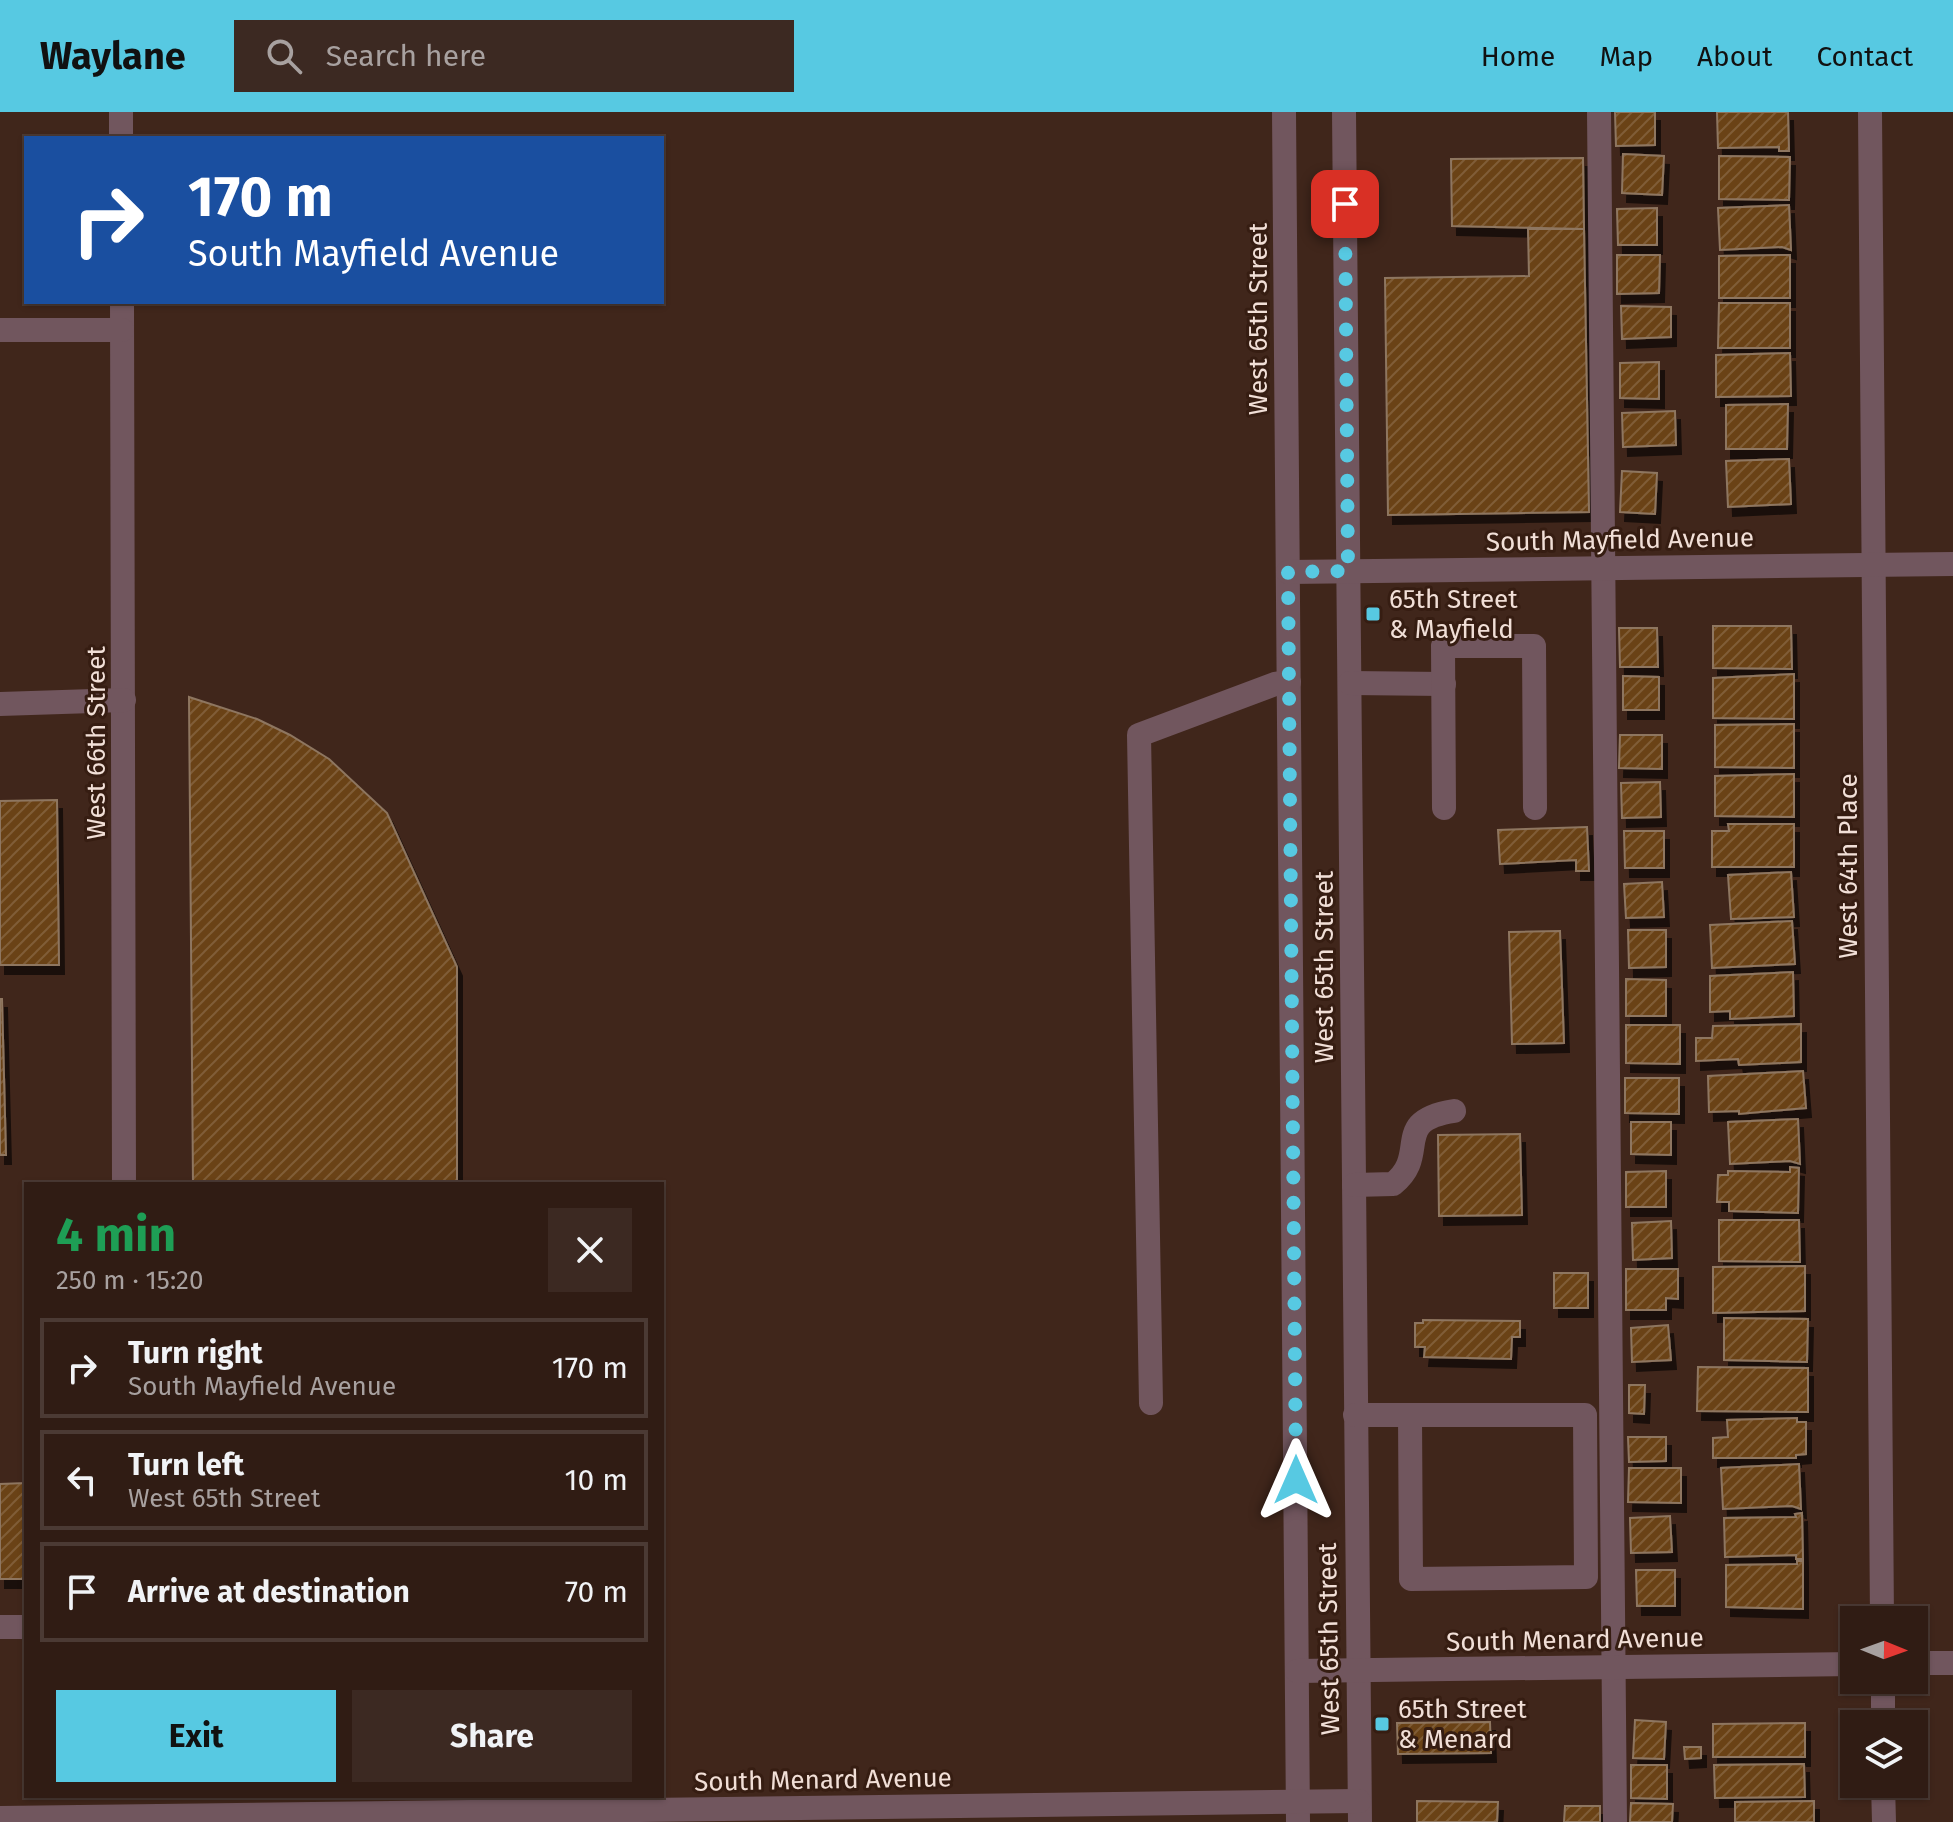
<!DOCTYPE html>
<html lang="en">
<head>
<meta charset="utf-8">
<style>
  body { margin:0; font-family:"Fira Sans",sans-serif; background:#3c2922; color:#f1f3f6; height:100vh; display:flex; flex-direction:column; font-size:30px; white-space:nowrap }
  * { box-sizing:border-box; margin:0 }
  p { font-size:26px; color:#a8a1a0 }
  .icon { flex:none; width:44px; height:44px; fill:none; stroke:currentColor; stroke-width:2; stroke-linecap:round; stroke-linejoin:round }
  .map { position:relative; flex:1; overflow:hidden }
  .sheet { position:absolute; left:24px; top:1070px; width:640px; height:616px; display:flex; flex-direction:column; background:#301c14; border-radius:0px; box-shadow:0 2px 6px #0004,0 0 0 2px #4b3a34 }
  .sheet>* { flex:none }
  .hud { position:absolute; left:24px; top:24px; width:640px; height:168px; border-radius:0px; box-shadow:0 2px 6px #0004,0 0 0 2px #4b3a34; background:#1a4fa0; color:#fff; overflow:hidden }
  .needle { width:52px; rotate:91deg }
  .controls { position:absolute; left:1840px; top:1494px; display:grid; gap:16px }
  .controls a { display:grid; place-items:center; width:88px; height:88px; border-radius:0px; background:#301c14; box-shadow:0 2px 6px #0004,0 0 0 2px #4b3a34; font-size:40px }
  .pin { position:absolute; display:grid; place-items:center; width:68px; height:68px; color:#fff; margin:-34px; border-radius:16px; box-shadow:0 4px 12px #0006 }
  .me { position:absolute; width:88px; margin:-44px; rotate:0deg; stroke-linejoin:round; filter:drop-shadow(0 0 6px #0008) }
  .turn { display:flex; align-items:center; gap:28px; height:168px; padding:0 32px; font-size:36px }
  .turn .icon { width:104px; height:104px; stroke-width:2.5 }
  .turn b { display:block; font-size:56px; line-height:68px }
  .round { display:grid; place-items:center; flex:none; width:84px; height:84px; border-radius:0px; background:#3c2922 }
  .head { display:flex; align-items:center; justify-content:space-between; height:136px; padding:0 32px }
  h1 { font-size:48px; font-weight:700; line-height:60px; color:#1e9e55 }
  .cta { display:flex; gap:16px; margin-top:auto; padding:16px 32px }
  .cta a { flex:1; height:92px; border-radius:0px; background:#57c9e2; color:#111; font-size:32px; font-weight:700; line-height:92px; text-align:center }
  .cta a+a { background:#3c2922; color:#f1f3f6 }
  ul { padding:0; list-style:none }
  li { display:flex; align-items:center; gap:24px; height:100px; margin:0 16px 12px; padding:0 16px; border:4px solid #4b3a34; border-radius:0px }
  li div { flex:1 }
  li b { display:block; font-size:30px }
  li em { font-style:normal }
  header { display:flex; align-items:center; gap:48px; box-sizing:border-box; height:112px; padding:0 40px; background:#57c9e2; color:#111 }
  header strong { font-size:38px }
  nav { display:flex; gap:44px; margin-inline-start:auto; font-size:28px }
  .search { width:560px; height:72px; background:#3c2922; display:flex; align-items:center; gap:20px; box-sizing:border-box; padding:0 28px; border-radius:0px; color:#a8a1a0; font-size:30px }
  .map>svg:first-child { display:block }
  .building { fill:url(#building-hatch); stroke:#8e7660; stroke-width:2; filter:url(#shadow) }
  .lines { fill:none; stroke-linecap:round; stroke-linejoin:round }
  .minor { stroke:#71565e; stroke-width:24 }
  .route { stroke:#57c9e2; stroke-width:14; stroke-dasharray:0 25.2 }
  .poi-dot { fill:#57c9e2; stroke:#361d12; stroke-width:3 }
  .labels { text-anchor:middle; dominant-baseline:central; stroke-width:6; stroke-linejoin:round; paint-order:stroke }
  .street-label { font-size:26px; fill:#f1dfd7; stroke:#361d12 }
  .poi-label { font-size:26px; fill:#f1dfd7; stroke:#361d12; text-anchor:start }
</style>
</head>
<body>
<header>
<strong>Waylane</strong>
<div class="search"><svg class="icon" aria-label="search" viewBox="0 0 24 24"><circle cx="10" cy="10" r="6"/><path d="M15 15l6 6"/></svg>Search here</div>
<nav><a>Home</a><a>Map</a><a>About</a><a>Contact</a></nav>
</header>
<div class="map">
<svg width="1953" height="1710" viewBox="0 0 1953 1710">
  <defs>
    <pattern id="building-hatch" width="6" height="6" patternUnits="userSpaceOnUse" patternTransform="scale(2)"><rect width="6" height="6" fill="#6a4216"/><path d="M-1 1l2-2M0 6l6-6M5 7l2-2" fill="none" stroke="#805d37"/></pattern>
    <filter id="shadow"><feDropShadow dx="5" dy="9" stdDeviation="0" flood-color="#0009"/></filter>
  </defs>
  <rect width="100%" height="100%" fill="#40261b"/>
  <!-- building -->
  <g class="building">
    <polygon points="1615,0 1655,0 1655,33 1616,34"/>
    <polygon points="1717,0 1788,0 1789,39 1779,39 1779,35 1718,36"/>
    <polygon points="1623,42 1664,44 1662,83 1622,81"/>
    <polygon points="1719,44 1790,45 1789,88 1719,87"/>
    <polygon points="1583,46 1584,117 1452,114 1451,47"/>
    <polygon points="1789,93 1791,138 1782,135 1720,138 1718,96"/>
    <polygon points="1657,96 1657,133 1618,133 1617,97"/>
    <polygon points="1528,117 1584,117 1589,400 1388,403 1385,166 1529,164"/>
    <polygon points="1617,143 1660,143 1659,181 1617,182"/>
    <polygon points="1781,143 1790,143 1790,186 1719,186 1719,144"/>
    <polygon points="1719,191 1790,191 1790,236 1718,236"/>
    <polygon points="1621,194 1671,195 1671,225 1622,227"/>
    <polygon points="1790,241 1791,284 1716,285 1716,243"/>
    <polygon points="1659,250 1659,287 1620,286 1620,251"/>
    <polygon points="1788,292 1787,337 1726,337 1726,293"/>
    <polygon points="1675,299 1676,333 1623,335 1622,301"/>
    <polygon points="1789,347 1791,392 1728,395 1726,349"/>
    <polygon points="1622,359 1657,361 1655,402 1620,400"/>
    <polygon points="1713,514 1791,514 1792,557 1713,556"/>
    <polygon points="1619,516 1657,516 1658,555 1620,555"/>
    <polygon points="1794,562 1794,607 1713,606 1713,566"/>
    <polygon points="1623,564 1659,565 1659,598 1623,598"/>
    <polygon points="189,585 257,607 290,623 329,647 387,701 457,855 457,1072 193,1072"/>
    <polygon points="1794,612 1794,656 1715,655 1715,613"/>
    <polygon points="1620,623 1662,623 1662,657 1619,656"/>
    <polygon points="1794,662 1794,705 1715,704 1715,664"/>
    <polygon points="1660,670 1661,705 1622,706 1621,671"/>
    <polygon points="57,688 59,853 0,853 0,689"/>
    <polygon points="1728,712 1794,712 1794,755 1712,755 1712,719 1729,719"/>
    <polygon points="1587,715 1589,759 1576,759 1576,748 1500,752 1498,718"/>
    <polygon points="1624,719 1664,719 1664,756 1625,756"/>
    <polygon points="1791,760 1794,805 1731,807 1728,763"/>
    <polygon points="1662,770 1664,805 1626,806 1624,772"/>
    <polygon points="1792,809 1795,852 1712,856 1710,813"/>
    <polygon points="1628,818 1666,818 1666,855 1629,856"/>
    <polygon points="1560,819 1564,931 1512,932 1509,820"/>
    <polygon points="1793,860 1794,904 1730,907 1730,899 1710,900 1710,864"/>
    <polygon points="1626,867 1666,868 1666,904 1626,904"/>
    <polygon points="0,887 2,887 6,1043 0,1043"/>
    <polygon points="1801,912 1801,950 1739,953 1738,947 1696,949 1696,926 1712,926 1713,914"/>
    <polygon points="1626,913 1680,913 1680,952 1626,951"/>
    <polygon points="1803,959 1806,996 1739,1002 1739,999 1709,1000 1708,964"/>
    <polygon points="1625,966 1679,966 1679,1002 1625,1001"/>
    <polygon points="1798,1007 1800,1052 1790,1049 1730,1052 1728,1010"/>
    <polygon points="1631,1010 1671,1010 1671,1043 1631,1042"/>
    <polygon points="1520,1022 1522,1103 1439,1104 1438,1023"/>
    <polygon points="1790,1055 1799,1056 1798,1101 1729,1099 1729,1090 1717,1090 1718,1063 1728,1063 1728,1059 1790,1060"/>
    <polygon points="1666,1059 1666,1095 1626,1095 1626,1060"/>
    <polygon points="1719,1108 1799,1108 1800,1150 1719,1149"/>
    <polygon points="1671,1109 1672,1146 1633,1148 1632,1111"/>
    <polygon points="1805,1154 1805,1199 1713,1201 1713,1155"/>
    <polygon points="1626,1157 1678,1157 1678,1187 1666,1186 1666,1198 1626,1198"/>
    <rect x="1554" y="1161" width="34" height="35"/>
    <polygon points="1724,1206 1808,1207 1807,1250 1724,1248"/>
    <polygon points="1423,1208 1520,1209 1520,1225 1512,1225 1511,1247 1424,1245 1425,1235 1415,1235 1415,1211 1423,1211"/>
    <polygon points="1668,1213 1671,1248 1632,1250 1631,1216"/>
    <polygon points="1698,1255 1808,1256 1808,1300 1697,1299"/>
    <polygon points="1629,1273 1645,1273 1644,1302 1629,1301"/>
    <polygon points="1797,1306 1797,1310 1806,1310 1806,1342 1796,1343 1796,1346 1713,1346 1713,1326 1728,1325 1727,1308"/>
    <polygon points="1628,1325 1666,1325 1666,1349 1629,1350"/>
    <polygon points="1799,1352 1801,1397 1792,1394 1723,1397 1721,1356"/>
    <polygon points="1629,1356 1681,1356 1681,1391 1628,1390"/>
    <polygon points="26,1371 26,1467 0,1467 0,1372"/>
    <polygon points="1802,1401 1803,1447 1796,1447 1796,1443 1725,1445 1724,1406 1796,1405 1795,1402"/>
    <polygon points="1670,1404 1672,1440 1631,1441 1630,1406"/>
    <polygon points="1797,1449 1803,1449 1803,1497 1726,1495 1726,1453 1797,1452"/>
    <polygon points="1636,1458 1675,1458 1675,1494 1637,1494"/>
    <polygon points="1635,1608 1666,1610 1664,1647 1633,1646"/>
    <polygon points="1490,1610 1491,1641 1398,1642 1397,1611"/>
    <polygon points="1805,1611 1805,1645 1713,1645 1713,1612"/>
    <polygon points="1684,1635 1701,1635 1701,1646 1685,1647"/>
    <polygon points="1804,1652 1805,1685 1715,1686 1714,1653"/>
    <polygon points="1631,1653 1667,1653 1667,1687 1631,1686"/>
    <polygon points="1417,1689 1498,1690 1497,1710 1417,1710"/>
    <polygon points="1814,1689 1814,1710 1735,1710 1735,1690"/>
    <polygon points="1631,1691 1673,1692 1672,1710 1630,1710"/>
    <polygon points="1565,1694 1600,1694 1600,1710 1564,1710"/>
  </g>
  <g class="lines">
    <!-- minor -->
    <g class="minor">
      <polyline points="121,0 121,26"/>
      <polyline points="1284,0 1298,1710"/>
      <polyline points="1344,0 1360,1710"/>
      <polyline points="1599,0 1615,1710"/>
      <polyline points="1870,0 1882,1508"/>
      <polyline points="122,190 124,1072"/>
      <polyline points="0,218 122,218"/>
      <polyline points="1288,460 1953,452"/>
      <polyline points="1350,571 1444,572"/>
      <polyline points="0,592 124,588"/>
      <polyline points="1444,696 1443,534 1534,534 1535,696"/>
      <path d="M1354,1073L1393,1072C1431,1042 1389,1009 1454,999"/>
      <polyline points="1151,1291 1139,623 1275,572 1289,570"/>
      <polyline points="1355,1303 1585,1303 1586,1465 1411,1467 1410,1303"/>
      <polyline points="0,1515 26,1515"/>
      <polyline points="1914,1551 1953,1551"/>
      <polyline points="1297,1559 1854,1552"/>
      <polyline points="1883,1568 1883,1612"/>
      <polyline points="1883,1672 1884,1710"/>
      <polyline points="0,1706 1359,1689"/>
    </g>
  </g>
  <g class="lines">
    <!-- route -->
    <polyline class="route" points="1296,1368 1288,460 1348,459 1345,92"/>
  </g>
  <!-- markers -->
  <g class="poi-dot">
    <rect x="1365" y="494" width="16" height="16" rx="4"/>
    <rect x="1374" y="1604" width="16" height="16" rx="4"/>
  </g>
  <g class="labels">
    <!-- street labels -->
    <g class="street-label">
      <text transform="translate(1258 207) rotate(-90)">West 65th Street</text>
      <text transform="translate(1620 428) rotate(-1)">South Mayfield Avenue</text>
      <text transform="translate(96 631) rotate(-90)">West 66th Street</text>
      <text transform="translate(1848 754) rotate(-90)">West 64th Place</text>
      <text transform="translate(1324 855) rotate(-90)">West 65th Street</text>
      <text transform="translate(1329 1527) rotate(-91)">West 65th Street</text>
      <text transform="translate(1575 1528) rotate(-1)">South Menard Avenue</text>
      <text transform="translate(823 1668) rotate(-1)">South Menard Avenue</text>
    </g>
    <!-- poi labels -->
    <g class="poi-label">
      <text x="1389" y="487">65th Street<tspan x="1389" dy="30">&amp; Mayfield</tspan></text>
      <text x="1398" y="1597">65th Street<tspan x="1398" dy="30">&amp; Menard</tspan></text>
    </g>
  </g>
</svg>
<div class="controls">
<a><svg class="needle" viewBox="-14 -14 28 28"><path d="M0-13l5 13h-10z" fill="#e53935"/><path d="M0 13l5-13h-10z" fill="#a8a1a0"/></svg></a>
<a><svg class="icon" aria-label="layers" viewBox="0 0 24 24"><path d="M12 4l9 5-9 5-9-5zM3 14l9 5 9-5"/></svg></a>
</div>
<div class="pin" style="left:1345px;top:92px;background:#d93025"><svg class="icon" aria-label="arrive" viewBox="0 0 24 24"><path d="M6 21V4h12l-3 4 3 4H6"/></svg></div>
<svg class="me" style="left:1296px;top:1368px" viewBox="-20 -20 40 40"><path d="M0-17L14 15 0 8-14 15z" fill="#57c9e2" stroke="#fff" stroke-width="4"/></svg>
<div class="hud">
<div class="turn"><svg class="icon" aria-label="right" viewBox="0 0 24 24"><path d="M7 20v-9h11M14 6l5 5-5 5"/></svg><div><b>170 m</b>South Mayfield Avenue</div></div>
</div>
<section class="sheet">
<div class="head"><div><h1>4 min</h1><p>250 m · 15:20</p></div><a class="round"><svg class="icon" aria-label="close" viewBox="0 0 24 24"><path d="M6 6l12 12M18 6L6 18"/></svg></a></div>
<ul>
<li><svg class="icon" aria-label="right" viewBox="0 0 24 24"><path d="M7 20v-9h11M14 6l5 5-5 5"/></svg><div><b>Turn right</b><p>South Mayfield Avenue</p></div><em>170 m</em></li>
<li><svg class="icon" aria-label="left" viewBox="0 0 24 24"><path d="M17 20v-9H6M10 6l-5 5 5 5"/></svg><div><b>Turn left</b><p>West 65th Street</p></div><em>10 m</em></li>
<li><svg class="icon" aria-label="arrive" viewBox="0 0 24 24"><path d="M6 21V4h12l-3 4 3 4H6"/></svg><div><b>Arrive at destination</b></div><em>70 m</em></li>
</ul>
<div class="cta"><a>Exit</a><a>Share</a></div>
</section>
</div>
</body>
</html>
